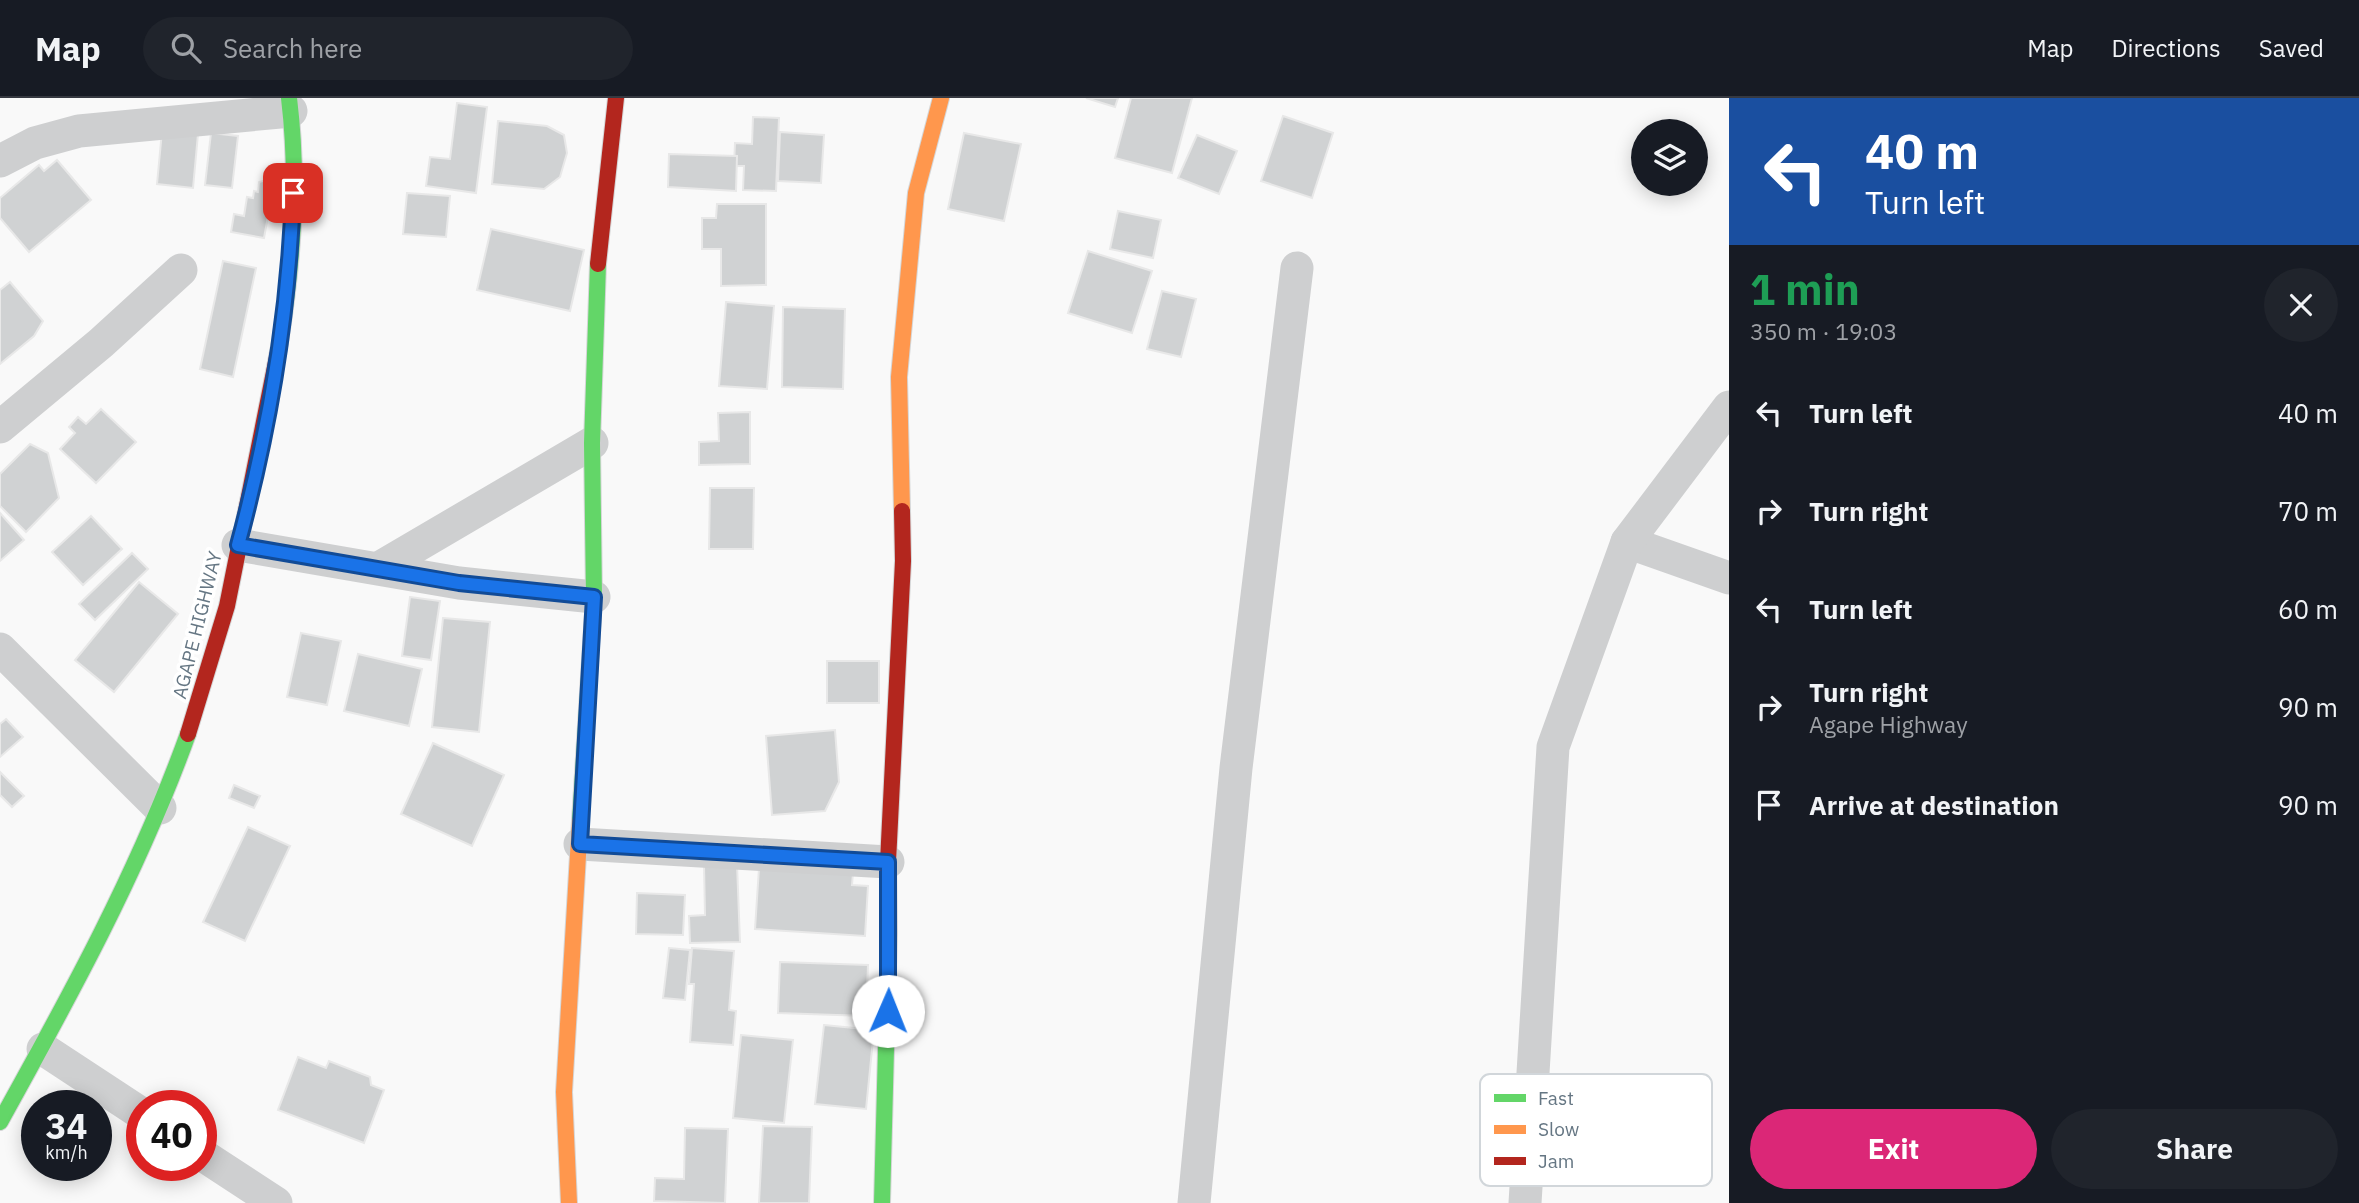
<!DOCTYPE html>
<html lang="en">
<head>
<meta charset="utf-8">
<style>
  body { margin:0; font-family:"IBM Plex Sans",sans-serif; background:#20242c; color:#f1f3f6; height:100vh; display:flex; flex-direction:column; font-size:26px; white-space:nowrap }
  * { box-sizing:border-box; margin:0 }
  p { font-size:23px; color:#9ea1a6 }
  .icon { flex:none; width:38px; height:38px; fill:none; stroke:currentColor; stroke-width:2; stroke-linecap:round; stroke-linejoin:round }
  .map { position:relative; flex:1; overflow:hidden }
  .drawer { display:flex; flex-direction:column; background:#171b24; width:630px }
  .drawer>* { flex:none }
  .top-card { background:#1a4fa0; color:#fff; overflow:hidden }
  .controls { position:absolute; left:1631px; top:21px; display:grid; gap:14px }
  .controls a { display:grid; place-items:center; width:77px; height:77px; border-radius:50%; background:#171b24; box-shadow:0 4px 18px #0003; font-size:35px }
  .speed { position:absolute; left:21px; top:992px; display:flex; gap:14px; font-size:35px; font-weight:700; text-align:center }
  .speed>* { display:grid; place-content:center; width:91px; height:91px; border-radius:50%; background:#171b24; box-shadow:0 4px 18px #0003; line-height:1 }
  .speed small { font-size:18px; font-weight:400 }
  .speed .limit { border:10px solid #d22; background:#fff; color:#111 }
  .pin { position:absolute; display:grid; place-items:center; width:60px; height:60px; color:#fff; margin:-30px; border-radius:14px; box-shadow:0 4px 10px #0006 }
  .me { position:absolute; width:77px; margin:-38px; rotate:1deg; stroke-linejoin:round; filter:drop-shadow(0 0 5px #0008) }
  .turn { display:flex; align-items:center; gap:24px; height:147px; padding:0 21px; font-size:32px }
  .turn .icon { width:91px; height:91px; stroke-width:2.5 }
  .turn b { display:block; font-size:49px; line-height:60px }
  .round { display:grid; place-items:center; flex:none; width:74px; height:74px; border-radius:37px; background:#20242c }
  .overview { display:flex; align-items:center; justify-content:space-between; height:119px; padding:0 21px }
  h1 { font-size:42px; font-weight:700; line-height:52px; color:#1e9e55 }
  .button { display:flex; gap:14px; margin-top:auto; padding:14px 21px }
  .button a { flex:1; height:80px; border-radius:42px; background:#db2777; color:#fff; font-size:28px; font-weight:700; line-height:80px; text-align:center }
  .button a+a { background:#20242c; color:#f1f3f6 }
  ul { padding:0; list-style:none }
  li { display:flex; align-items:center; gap:21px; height:98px; padding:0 21px }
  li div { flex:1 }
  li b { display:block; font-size:26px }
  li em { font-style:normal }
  header { display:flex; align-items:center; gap:42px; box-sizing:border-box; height:98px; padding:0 35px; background:#171b24; border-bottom:2px solid #363941 }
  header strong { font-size:33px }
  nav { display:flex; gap:38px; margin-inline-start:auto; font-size:24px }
  .search { width:490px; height:63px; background:#20242c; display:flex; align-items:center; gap:18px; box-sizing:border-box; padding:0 24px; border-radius:38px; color:#9ea1a6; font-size:26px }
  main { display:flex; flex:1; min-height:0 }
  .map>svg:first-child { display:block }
  .building { fill:#d0d2d3; stroke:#e8e8e8; stroke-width:2 }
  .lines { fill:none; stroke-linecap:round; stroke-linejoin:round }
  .fast-casing { stroke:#d5d6d7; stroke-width:18 }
  .slow-casing { stroke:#d5d6d7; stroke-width:18 }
  .jam-casing { stroke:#d5d6d7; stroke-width:18 }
  .street { stroke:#cecfd0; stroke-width:33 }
  .fast { stroke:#63d668; stroke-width:16 }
  .slow { stroke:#ff974d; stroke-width:16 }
  .jam { stroke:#b3261e; stroke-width:16 }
  .route-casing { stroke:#114b97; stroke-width:18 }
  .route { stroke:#1a73e8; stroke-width:12 }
  .labels { text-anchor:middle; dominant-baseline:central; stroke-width:7; stroke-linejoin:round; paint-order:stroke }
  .street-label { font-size:19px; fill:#657683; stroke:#fff }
  .key { fill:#fff; stroke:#d1d6da; stroke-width:2 }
  .key-label { font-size:19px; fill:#657683 }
</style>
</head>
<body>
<header>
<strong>Map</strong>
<div class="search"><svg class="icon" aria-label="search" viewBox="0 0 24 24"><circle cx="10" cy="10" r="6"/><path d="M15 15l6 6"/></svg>Search here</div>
<nav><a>Map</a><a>Directions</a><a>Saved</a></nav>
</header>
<main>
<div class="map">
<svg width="1729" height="1105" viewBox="0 0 1729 1105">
  <rect width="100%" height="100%" fill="#f9f9f9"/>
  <!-- building -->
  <g class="building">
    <polygon points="1086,0 1118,0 1115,9"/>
    <polygon points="1131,0 1192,0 1172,75 1115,60"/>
    <polygon points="457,5 487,9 476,95 426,88 430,59 450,61"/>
    <polygon points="1283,18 1333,35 1312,100 1261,83"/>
    <polygon points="753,19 779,20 776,93 743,92 744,68 734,68 735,45 752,46"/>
    <polygon points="498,23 547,28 564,37 567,55 560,79 544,91 492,86"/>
    <polygon points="162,33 198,36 193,90 157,86"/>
    <polygon points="780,34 824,37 821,85 778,83"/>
    <polygon points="211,35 238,38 232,90 205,87"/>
    <polygon points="964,35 1021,46 1004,123 948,111"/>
    <polygon points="1197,37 1237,53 1219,96 1178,80"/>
    <polygon points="669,56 737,58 736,93 668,89"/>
    <polygon points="57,62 91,102 29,154 0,120 0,100 39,67 44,73"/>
    <polygon points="275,80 264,140 231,134 234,116 244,118 247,99 253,100 254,93 258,94 259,84"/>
    <polygon points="407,95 450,98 446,139 403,136"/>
    <polygon points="717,106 766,106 766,187 721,188 721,151 702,151 702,120 716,120"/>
    <polygon points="1118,113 1161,122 1153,160 1110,151"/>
    <polygon points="491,131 584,152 570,213 477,192"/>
    <polygon points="1088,153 1152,173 1132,235 1068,215"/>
    <polygon points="223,163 256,170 233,279 200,271"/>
    <polygon points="10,184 43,223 34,238 0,266 0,192"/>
    <polygon points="1162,193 1196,201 1181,259 1147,251"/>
    <polygon points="726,204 774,208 767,291 719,288"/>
    <polygon points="783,209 845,211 843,291 782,289"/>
    <polygon points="101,311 136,344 96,385 60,351 75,335 69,329 78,319 86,326"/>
    <polygon points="750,314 750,366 699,367 699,344 719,343 718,315"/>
    <polygon points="30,346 48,355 59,400 26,434 0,408 0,376"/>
    <polygon points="710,390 754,390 753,451 709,451"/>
    <polygon points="0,415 24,442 0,463"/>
    <polygon points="91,418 122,451 83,487 52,454"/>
    <polygon points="132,455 148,471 95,522 79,506"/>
    <polygon points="139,484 178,516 114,594 75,562"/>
    <polygon points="410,499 440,503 431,562 402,558"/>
    <polygon points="443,520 490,524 479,634 432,629"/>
    <polygon points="301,535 341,543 327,607 287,599"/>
    <polygon points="358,556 422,571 409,628 344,613"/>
    <rect x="827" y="563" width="52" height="42"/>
    <polygon points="6,621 23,639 0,659 0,626"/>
    <polygon points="835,632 839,684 825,713 772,717 766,638"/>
    <polygon points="433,645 504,677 472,748 401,716"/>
    <polygon points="0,674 24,698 12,709 0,697"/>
    <polygon points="234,687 260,698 254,710 229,700"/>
    <polygon points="248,729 290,748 245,843 203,824"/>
    <polygon points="737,766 740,844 690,845 689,818 705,817 704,767"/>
    <polygon points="759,770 853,775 852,787 868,788 865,838 755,831"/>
    <polygon points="637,795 685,797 683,837 636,836"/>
    <polygon points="669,850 690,852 685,902 663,900"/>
    <polygon points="692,850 734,853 729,912 736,913 733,947 690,944 694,886 689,886"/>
    <polygon points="780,864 868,867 866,918 778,915"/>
    <polygon points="824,927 874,932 866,1011 815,1006"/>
    <polygon points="741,937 793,942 784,1025 733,1020"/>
    <polygon points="298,959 326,970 329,963 370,979 371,987 384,992 364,1045 278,1012"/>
    <polygon points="763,1028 812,1029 809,1105 759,1105"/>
    <polygon points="685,1030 728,1031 725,1105 654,1103 655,1080 684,1081"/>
  </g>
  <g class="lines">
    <defs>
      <g id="fast">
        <path d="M280,244C293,162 299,83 289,0"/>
        <polyline points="580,723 594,499 592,345 598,166"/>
        <path d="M0,1024C70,898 139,772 188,636"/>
        <polyline points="882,1105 889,835"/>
      </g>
      <g id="slow">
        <polyline points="902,413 899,279 916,95 941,0"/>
        <polyline points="569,1105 564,994 580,723"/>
      </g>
      <g id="jam">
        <polyline points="598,166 616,0"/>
        <polyline points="188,636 227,508 280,244"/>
        <polyline points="889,835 888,764 903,463 902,413"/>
      </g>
    </defs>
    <!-- fast casing -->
    <use href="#fast" class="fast-casing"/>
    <!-- slow casing -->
    <use href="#slow" class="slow-casing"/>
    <!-- jam casing -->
    <use href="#jam" class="jam-casing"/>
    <!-- street -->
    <g class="street">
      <polyline points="0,63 35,45 79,33 291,13"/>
      <polyline points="0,329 101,245 181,172"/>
      <polyline points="1627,444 1729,480"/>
      <polyline points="238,447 459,485 594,499"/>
      <polyline points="379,470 592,345"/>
      <polyline points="0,551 160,710"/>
      <polyline points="580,746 888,764"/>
      <polyline points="43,951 142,1016"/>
      <polyline points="201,1056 276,1105"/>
      <polyline points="1194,1105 1236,670 1297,170"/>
      <polyline points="1525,1105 1553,649 1627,444 1729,309"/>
    </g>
    <!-- fast -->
    <use href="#fast" class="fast"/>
    <!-- slow -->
    <use href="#slow" class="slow"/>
    <!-- jam -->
    <use href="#jam" class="jam"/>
  </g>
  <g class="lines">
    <defs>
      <path id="route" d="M293,95C289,213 269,333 238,447L459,485L594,499L580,746L888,764V913"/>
    </defs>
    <!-- route casing -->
    <use href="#route" class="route-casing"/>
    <!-- route -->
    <use href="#route" class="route"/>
  </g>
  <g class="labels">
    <!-- street labels -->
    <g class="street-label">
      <text transform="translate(197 527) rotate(-76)">AGAPE HIGHWAY</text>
    </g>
  </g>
  <!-- legend -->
  <rect x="1480" y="976" width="232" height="112" rx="10" class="key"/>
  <rect x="1494" y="996" width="32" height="8" fill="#63d668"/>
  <rect x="1494" y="1027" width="32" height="9" fill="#ff974d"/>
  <rect x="1494" y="1059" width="32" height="8" fill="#b3261e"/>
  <g class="key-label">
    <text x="1538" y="1007">Fast</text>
    <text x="1538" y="1038">Slow</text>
    <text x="1538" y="1070">Jam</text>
  </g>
</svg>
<div class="controls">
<a><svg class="icon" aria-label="layers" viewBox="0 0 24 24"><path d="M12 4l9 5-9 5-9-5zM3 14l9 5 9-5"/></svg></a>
</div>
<div class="speed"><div>34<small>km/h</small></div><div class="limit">40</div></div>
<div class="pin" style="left:293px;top:95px;background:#d93025"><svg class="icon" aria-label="arrive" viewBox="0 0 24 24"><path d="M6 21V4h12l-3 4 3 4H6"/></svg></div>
<svg class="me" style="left:888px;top:913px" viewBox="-20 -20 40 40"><circle r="19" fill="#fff"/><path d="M0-13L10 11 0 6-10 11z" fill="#1a73e8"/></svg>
</div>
<section class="drawer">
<div class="top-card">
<div class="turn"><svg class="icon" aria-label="left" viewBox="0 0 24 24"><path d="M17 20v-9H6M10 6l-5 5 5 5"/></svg><div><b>40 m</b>Turn left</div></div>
</div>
<div class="overview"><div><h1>1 min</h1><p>350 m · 19:03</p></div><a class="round"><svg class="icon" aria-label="close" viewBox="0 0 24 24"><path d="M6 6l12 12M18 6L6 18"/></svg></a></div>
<ul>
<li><svg class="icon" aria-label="left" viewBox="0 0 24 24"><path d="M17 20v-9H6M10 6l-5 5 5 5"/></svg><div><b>Turn left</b></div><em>40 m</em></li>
<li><svg class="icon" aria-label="right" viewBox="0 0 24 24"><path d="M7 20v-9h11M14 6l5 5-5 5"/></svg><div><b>Turn right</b></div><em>70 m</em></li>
<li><svg class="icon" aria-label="left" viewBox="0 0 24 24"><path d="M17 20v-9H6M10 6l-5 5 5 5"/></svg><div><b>Turn left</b></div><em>60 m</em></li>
<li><svg class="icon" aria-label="right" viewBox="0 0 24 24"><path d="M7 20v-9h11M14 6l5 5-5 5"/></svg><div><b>Turn right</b><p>Agape Highway</p></div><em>90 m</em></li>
<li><svg class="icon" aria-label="arrive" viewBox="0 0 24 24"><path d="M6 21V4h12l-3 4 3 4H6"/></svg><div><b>Arrive at destination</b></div><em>90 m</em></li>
</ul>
<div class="button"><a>Exit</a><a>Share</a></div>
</section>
</main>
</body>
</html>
